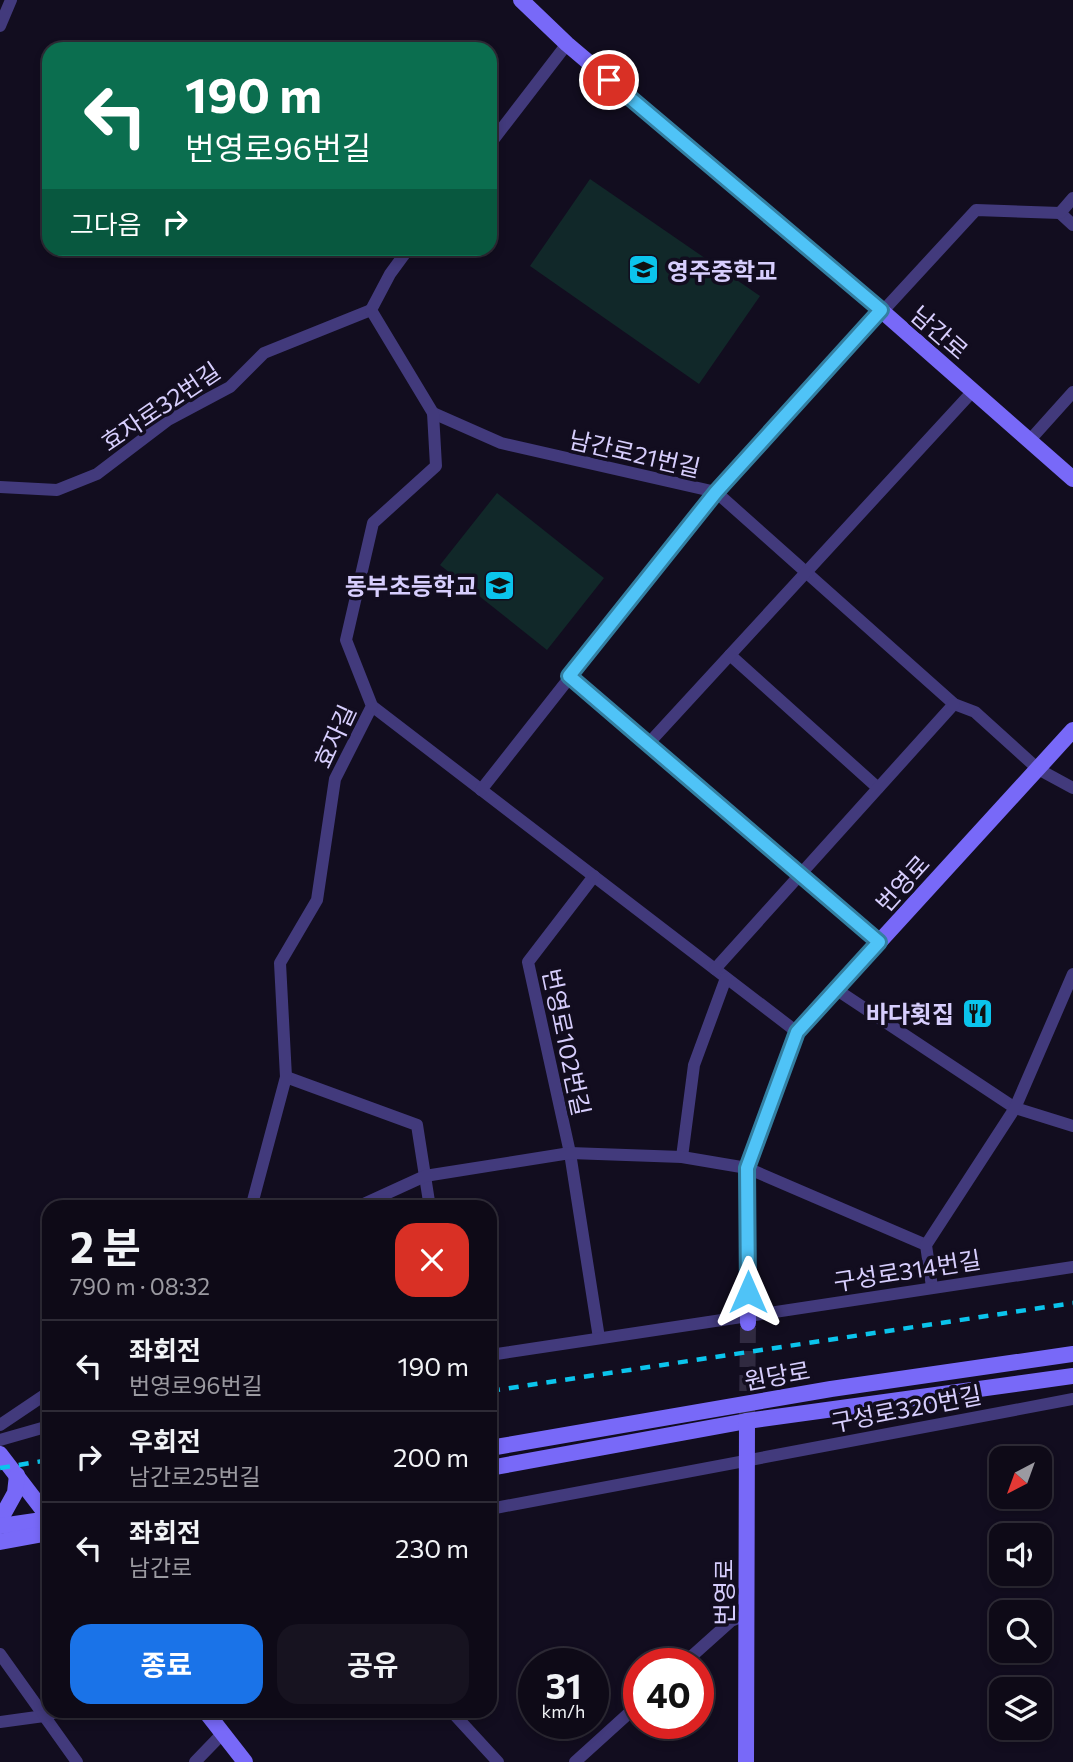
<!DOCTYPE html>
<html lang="ko">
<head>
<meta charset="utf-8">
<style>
  body { margin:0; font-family:Commissioner,"Noto Sans KR",sans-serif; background:#171320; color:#f1f3f6; height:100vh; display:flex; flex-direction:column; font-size:26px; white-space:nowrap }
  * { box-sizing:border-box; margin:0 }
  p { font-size:23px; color:#9b9aa1 }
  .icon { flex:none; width:38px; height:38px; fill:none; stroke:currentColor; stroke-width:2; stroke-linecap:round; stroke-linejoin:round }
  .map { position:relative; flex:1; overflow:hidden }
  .panel { position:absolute; left:42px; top:1200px; width:455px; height:518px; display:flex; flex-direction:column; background:#0e0a17; border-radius:21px; box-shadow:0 4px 10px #0003,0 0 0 2px #2e2b36 }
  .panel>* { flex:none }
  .banner { position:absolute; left:42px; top:42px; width:455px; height:214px; border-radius:21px; box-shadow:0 4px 10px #0003,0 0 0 2px #2e2b36; background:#0b6e4f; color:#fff; overflow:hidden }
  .needle { width:46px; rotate:221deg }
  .fabs { position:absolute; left:989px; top:1446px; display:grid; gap:14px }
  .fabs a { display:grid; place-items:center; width:63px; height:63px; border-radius:14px; background:#0e0a17; box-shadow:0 4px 10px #0003,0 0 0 2px #2e2b36; font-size:35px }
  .speed { position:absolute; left:518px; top:1648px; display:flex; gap:14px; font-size:35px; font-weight:700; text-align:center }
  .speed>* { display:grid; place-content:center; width:91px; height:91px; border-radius:50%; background:#0e0a17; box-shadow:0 4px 10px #0003,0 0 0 2px #2e2b36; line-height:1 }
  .speed small { font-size:18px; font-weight:400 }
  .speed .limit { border:10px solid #d22; background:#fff; color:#111 }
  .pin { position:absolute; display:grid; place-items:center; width:60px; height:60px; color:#fff; margin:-30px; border:4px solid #fff; border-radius:50%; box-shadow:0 2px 7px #0007 }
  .me { position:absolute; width:77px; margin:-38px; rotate:0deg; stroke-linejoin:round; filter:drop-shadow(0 0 5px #0008) }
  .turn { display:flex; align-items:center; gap:24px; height:147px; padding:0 28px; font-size:32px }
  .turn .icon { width:91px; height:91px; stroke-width:2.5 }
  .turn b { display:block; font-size:49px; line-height:60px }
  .then { display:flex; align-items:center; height:66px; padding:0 28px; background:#0003; gap:14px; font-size:26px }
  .round { display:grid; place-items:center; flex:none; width:74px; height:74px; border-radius:21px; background:#171320 }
  .headline { display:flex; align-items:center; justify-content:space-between; height:119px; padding:0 28px }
  h1 { font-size:42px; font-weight:700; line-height:52px }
  .action { display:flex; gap:14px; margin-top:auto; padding:14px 28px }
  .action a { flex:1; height:80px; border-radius:21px; background:#1a73e8; color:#fff; font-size:28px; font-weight:700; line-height:80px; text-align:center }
  .action a+a { background:#171320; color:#f1f3f6 }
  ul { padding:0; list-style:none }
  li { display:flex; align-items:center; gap:21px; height:91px; padding:0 28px; border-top:2px solid #2e2b36 }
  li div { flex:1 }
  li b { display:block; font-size:26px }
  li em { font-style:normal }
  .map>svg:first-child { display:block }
  .green { fill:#112829 }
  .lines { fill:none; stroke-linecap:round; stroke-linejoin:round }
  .secondary-tunnel { stroke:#302a40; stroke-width:16; stroke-dasharray:16 8; stroke-linecap:butt }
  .street { stroke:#423a7c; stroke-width:12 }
  .secondary { stroke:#7869f8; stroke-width:16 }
  .rail { stroke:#0bc4ec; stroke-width:4.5; stroke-dasharray:10 9; stroke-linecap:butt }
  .route-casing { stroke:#337fa1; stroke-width:18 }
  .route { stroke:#4fc3f7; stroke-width:12 }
  .labels { text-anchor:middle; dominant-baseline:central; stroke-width:7; stroke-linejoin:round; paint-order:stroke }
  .poi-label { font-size:24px; font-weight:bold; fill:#d7cefd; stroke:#120d1f; text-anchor:end }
  .street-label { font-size:24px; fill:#d7cefd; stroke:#120d1f }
</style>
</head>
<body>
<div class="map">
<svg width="1073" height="1762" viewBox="0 0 1073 1762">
  <rect width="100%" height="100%" fill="#120d1f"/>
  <!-- green -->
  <g class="green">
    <polygon points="590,179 760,296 699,384 530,266"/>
    <polygon points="497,493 604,578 547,650 440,565"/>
  </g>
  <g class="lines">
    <!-- secondary-tunnel -->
    <polyline class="secondary-tunnel" points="747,1415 748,1323"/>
    <!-- street -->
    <g class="street">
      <polyline points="0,26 11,0"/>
      <polyline points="490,144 567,44"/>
      <polyline points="1060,213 1073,225"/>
      <polyline points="433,413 501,443 716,492 954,704 975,712 1038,769 1073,788"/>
      <polyline points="1029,441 1073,392"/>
      <polyline points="0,487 57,490 97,474 168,420 230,387 264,353 371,310"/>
      <polyline points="730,655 878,788"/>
      <polyline points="569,676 879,942"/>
      <polyline points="372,706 797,1032"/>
      <polyline points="648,744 973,391"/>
      <polyline points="481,790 716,492 976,210 1060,213 1073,198"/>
      <polyline points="594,876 528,962 570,1153 599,1338"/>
      <polyline points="715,969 954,704"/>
      <polyline points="837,990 1015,1108 1073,1126"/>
      <polyline points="286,1077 417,1125 430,1208"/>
      <polyline points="682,1157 694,1065 726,978"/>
      <polyline points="251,1208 286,1077 280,963 317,900 335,779 372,706 346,640 373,523 436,466 433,413 371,310 390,274 409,248"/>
      <polyline points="355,1208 425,1176 570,1153 682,1157 747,1168 926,1245"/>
      <polyline points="932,1287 926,1245 1015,1108 1073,974"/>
      <polyline points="490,1355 1073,1267"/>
      <polyline points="0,1425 49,1392"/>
      <polyline points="0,1440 49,1426"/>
      <polyline points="490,1509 1073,1399"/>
      <polyline points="0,1654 77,1762"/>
      <polyline points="683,1664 731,1621 746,1615"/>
      <polyline points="452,1712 498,1762"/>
      <polyline points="0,1722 44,1716 56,1712"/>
      <polyline points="195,1762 223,1733"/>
      <polyline points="575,1762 639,1704"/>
    </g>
    <!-- secondary -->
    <g class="secondary">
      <polyline points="521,0 567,44 882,311 1073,479"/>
      <polyline points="748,1323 747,1168 797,1032 1073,730"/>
      <polyline points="490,1448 831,1389 1073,1354"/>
      <polyline points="0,1454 49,1518"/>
      <polyline points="490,1468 747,1421 1073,1376"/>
      <polyline points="0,1520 15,1493 17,1475"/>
      <polyline points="0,1526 49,1519"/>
      <polyline points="0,1542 49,1533"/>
      <polyline points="206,1712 245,1762"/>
      <polyline points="746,1762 747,1421"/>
    </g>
    <!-- rail -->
    <g class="rail">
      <polyline points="490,1391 1073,1303"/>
      <polyline points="0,1468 49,1460"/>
    </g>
  </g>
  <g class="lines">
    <defs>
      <polyline id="route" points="609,80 881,310 716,492 569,676 879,942 797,1032 747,1168 748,1292"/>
    </defs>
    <!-- route casing -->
    <use href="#route" class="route-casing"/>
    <!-- route -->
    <use href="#route" class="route"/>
  </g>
  <!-- icons -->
  <defs>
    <symbol id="school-square" viewBox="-11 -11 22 22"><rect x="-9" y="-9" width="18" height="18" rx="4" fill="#0bc4ec" stroke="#120d1f"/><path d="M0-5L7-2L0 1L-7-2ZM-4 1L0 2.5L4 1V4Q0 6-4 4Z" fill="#111"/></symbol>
    <symbol id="restaurant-square" viewBox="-11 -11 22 22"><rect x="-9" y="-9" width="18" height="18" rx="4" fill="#0bc4ec" stroke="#120d1f"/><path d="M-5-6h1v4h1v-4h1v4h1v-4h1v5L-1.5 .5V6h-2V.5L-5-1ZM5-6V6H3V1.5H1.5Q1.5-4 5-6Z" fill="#111"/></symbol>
  </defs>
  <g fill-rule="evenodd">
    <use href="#school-square" x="626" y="252" width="35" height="35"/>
    <use href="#school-square" x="482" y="568" width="35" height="35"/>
    <use href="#restaurant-square" x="960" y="996" width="35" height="35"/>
  </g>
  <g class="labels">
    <!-- poi labels -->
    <g class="poi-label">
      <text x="667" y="270" text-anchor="start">영주중학교</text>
      <text x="477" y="585">동부초등학교</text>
      <text x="954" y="1013">바다횟집</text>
    </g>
    <!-- street labels -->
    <g class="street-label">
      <text transform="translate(940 332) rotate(41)">남간로</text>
      <text transform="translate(160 406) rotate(-34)">효자로32번길</text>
      <text transform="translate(635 453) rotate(13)">남간로21번길</text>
      <text transform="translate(334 736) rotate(-65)">효자길</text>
      <text transform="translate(902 883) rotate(-48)">번영로</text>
      <text transform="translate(567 1042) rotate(78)">번영로102번길</text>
      <text transform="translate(907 1270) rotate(-9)">구성로314번길</text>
      <text transform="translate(777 1375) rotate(-10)">원당로</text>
      <text transform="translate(906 1408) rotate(-11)">구성로320번길</text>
      <text transform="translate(723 1592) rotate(-90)">번영로</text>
    </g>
  </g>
</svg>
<div class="fabs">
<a><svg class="needle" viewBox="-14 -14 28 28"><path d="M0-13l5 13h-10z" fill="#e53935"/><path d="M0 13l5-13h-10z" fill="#9b9aa1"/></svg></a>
<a><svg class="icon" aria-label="sound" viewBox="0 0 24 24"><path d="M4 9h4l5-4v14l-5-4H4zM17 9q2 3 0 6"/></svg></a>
<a><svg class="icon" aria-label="search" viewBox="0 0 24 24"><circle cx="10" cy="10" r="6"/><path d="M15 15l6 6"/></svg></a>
<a><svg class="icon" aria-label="layers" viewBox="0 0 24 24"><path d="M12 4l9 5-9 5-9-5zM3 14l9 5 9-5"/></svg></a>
</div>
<div class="speed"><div>31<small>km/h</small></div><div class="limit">40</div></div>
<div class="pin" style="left:609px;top:80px;background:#d93025"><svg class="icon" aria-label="arrive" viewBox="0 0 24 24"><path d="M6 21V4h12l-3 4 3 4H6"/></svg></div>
<svg class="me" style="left:748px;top:1292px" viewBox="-20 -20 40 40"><path d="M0-17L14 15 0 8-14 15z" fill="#4fc3f7" stroke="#fff" stroke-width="4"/></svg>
<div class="banner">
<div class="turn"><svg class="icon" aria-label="left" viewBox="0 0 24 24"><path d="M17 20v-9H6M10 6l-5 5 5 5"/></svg><div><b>190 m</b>번영로96번길</div></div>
<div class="then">그다음<svg class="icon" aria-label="right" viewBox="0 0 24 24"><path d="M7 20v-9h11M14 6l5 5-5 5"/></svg></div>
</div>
<section class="panel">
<div class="headline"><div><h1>2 분</h1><p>790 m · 08:32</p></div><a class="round" style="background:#d93025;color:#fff"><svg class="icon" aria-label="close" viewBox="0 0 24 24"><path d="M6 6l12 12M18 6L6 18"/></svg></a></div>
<ul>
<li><svg class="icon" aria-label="left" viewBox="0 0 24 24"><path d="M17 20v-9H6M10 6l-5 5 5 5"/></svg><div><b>좌회전</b><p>번영로96번길</p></div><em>190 m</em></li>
<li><svg class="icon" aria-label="right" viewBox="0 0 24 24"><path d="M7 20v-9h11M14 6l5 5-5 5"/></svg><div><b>우회전</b><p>남간로25번길</p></div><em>200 m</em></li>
<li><svg class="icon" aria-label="left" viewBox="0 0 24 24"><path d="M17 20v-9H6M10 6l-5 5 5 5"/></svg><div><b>좌회전</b><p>남간로</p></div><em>230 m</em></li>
</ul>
<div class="action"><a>종료</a><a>공유</a></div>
</section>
</div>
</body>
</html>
